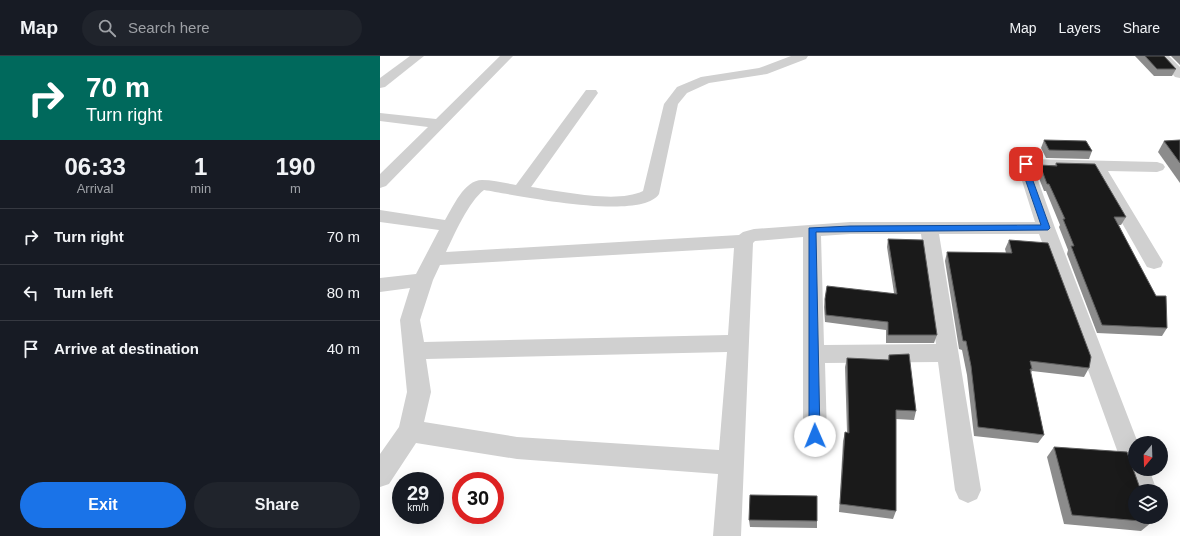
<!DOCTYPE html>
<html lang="en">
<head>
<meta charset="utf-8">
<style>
  body { margin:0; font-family:Arial,sans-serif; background:#20242c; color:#f1f3f6; height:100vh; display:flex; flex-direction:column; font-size:15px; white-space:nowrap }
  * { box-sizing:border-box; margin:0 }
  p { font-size:13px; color:#9ea1a6 }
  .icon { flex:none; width:22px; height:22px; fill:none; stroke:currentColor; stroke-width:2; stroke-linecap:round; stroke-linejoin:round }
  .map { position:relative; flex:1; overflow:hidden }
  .sheet { display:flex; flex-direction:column; background:#171b24; width:380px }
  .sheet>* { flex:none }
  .hud { background:#00695c; color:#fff; overflow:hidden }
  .needle { width:26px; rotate:199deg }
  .tools { position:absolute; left:748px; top:380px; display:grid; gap:8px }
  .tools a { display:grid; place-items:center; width:40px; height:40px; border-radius:50%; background:#171b24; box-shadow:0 4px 16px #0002; font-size:20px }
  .speed { position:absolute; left:12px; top:416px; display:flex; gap:8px; font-size:20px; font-weight:700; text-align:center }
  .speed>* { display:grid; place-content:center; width:52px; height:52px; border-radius:50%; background:#171b24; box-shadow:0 4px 16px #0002; line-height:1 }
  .speed small { font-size:10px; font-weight:400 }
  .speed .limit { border:6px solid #d22; background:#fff; color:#111 }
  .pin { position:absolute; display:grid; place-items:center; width:34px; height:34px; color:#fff; margin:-17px; border-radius:8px; box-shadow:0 2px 6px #0006 }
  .me { position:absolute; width:44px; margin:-22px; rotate:359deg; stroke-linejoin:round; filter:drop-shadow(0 0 3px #0008) }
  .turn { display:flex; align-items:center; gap:14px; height:84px; padding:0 20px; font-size:18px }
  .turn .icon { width:52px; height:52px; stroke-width:2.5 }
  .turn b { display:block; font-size:28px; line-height:34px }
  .eta { display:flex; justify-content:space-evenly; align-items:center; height:68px; text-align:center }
  .eta b { font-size:24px; font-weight:700; line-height:28px }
  .primary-button { display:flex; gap:8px; margin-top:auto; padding:8px 20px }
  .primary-button a { flex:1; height:46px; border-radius:24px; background:#1a73e8; color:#fff; font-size:16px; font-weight:700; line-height:46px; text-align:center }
  .primary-button a+a { background:#20242c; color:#f1f3f6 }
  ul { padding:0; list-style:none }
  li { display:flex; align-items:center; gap:12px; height:56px; padding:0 20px; border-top:1px solid #363941 }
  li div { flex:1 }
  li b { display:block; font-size:15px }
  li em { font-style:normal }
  header { display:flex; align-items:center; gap:24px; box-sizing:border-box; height:56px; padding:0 20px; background:#171b24; border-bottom:1px solid #363941 }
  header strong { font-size:19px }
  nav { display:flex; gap:22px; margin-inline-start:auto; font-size:14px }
  .search { width:280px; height:36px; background:#20242c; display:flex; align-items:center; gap:10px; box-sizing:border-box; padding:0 14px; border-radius:22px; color:#9ea1a6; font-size:15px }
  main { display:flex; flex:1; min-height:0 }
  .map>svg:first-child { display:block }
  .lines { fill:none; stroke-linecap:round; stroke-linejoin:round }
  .minor { fill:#d0d0d0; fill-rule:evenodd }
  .wall { fill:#8c8c8c }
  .building { fill:#1a1a1a; stroke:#5f5f5f }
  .route { fill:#1a73e8; stroke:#114b97 }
</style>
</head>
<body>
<header>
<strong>Map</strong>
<div class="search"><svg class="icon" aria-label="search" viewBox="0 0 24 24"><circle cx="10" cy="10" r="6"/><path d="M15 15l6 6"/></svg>Search here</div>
<nav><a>Map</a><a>Layers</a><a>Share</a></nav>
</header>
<main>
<section class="sheet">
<div class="hud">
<div class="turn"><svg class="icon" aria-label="right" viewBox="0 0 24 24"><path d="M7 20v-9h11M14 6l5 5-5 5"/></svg><div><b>70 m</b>Turn right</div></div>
</div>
<div class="eta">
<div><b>06:33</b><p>Arrival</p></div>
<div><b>1</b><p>min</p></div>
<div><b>190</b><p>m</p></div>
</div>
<ul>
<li><svg class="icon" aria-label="right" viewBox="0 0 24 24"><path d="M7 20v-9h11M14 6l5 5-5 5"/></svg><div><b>Turn right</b></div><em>70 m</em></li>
<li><svg class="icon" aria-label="left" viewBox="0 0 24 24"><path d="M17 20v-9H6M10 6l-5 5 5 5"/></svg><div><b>Turn left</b></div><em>80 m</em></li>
<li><svg class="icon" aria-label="arrive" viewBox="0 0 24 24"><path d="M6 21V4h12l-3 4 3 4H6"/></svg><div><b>Arrive at destination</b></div><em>40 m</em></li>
</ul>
<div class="primary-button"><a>Exit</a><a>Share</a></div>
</section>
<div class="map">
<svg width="800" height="480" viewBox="0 0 800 480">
  <rect width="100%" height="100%" fill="#fff"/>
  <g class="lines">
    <!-- minor -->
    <g class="minor">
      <polygon points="30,0 44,0 5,31 0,32 0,22"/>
      <polygon points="120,0 133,0 6,130 0,132 0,118 48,71 0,65 0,57 56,63"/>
      <path d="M411,0H428L426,3L387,18L329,27L307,37L298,48L279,138C261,166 136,139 104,134C89,145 74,179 66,196L359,179L363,176L374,173L470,166H655L637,109L639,106L649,103L777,106L783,108L785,111L783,114L777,116L728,115L783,206L781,211L774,213L767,211L712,114L654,113L675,172L758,387H755V413H769L777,435H755V444L659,178H559L601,434L597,443L588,447L579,443L575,434L558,306L445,307L447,380L444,388L435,391L426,388L423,380V181L375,185L373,187L361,480H333L338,418L137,403L36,387L9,428L0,431V398L19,371L27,336L20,264L30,232L0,236V222L36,218L59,174L0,166V154L65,164C73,151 84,124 102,124C113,124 125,127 136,129L206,34H216L218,37L151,131C181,135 237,148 263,135L284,48L297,31L321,21L379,12ZM470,178H541L556,288L444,289L441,180ZM354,192L348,279L44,286L40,264L53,224L60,209ZM347,296L339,394L137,381L44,366L51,336L46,303Z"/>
      <polygon points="776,0 789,0 800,11 800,22 795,21"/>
    </g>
  </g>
  <!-- wall -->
  <g class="wall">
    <polygon points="755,0 784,0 796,13 792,20 774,20"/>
    <polygon points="791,0 800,0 800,9"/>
    <polygon points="664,84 712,95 709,103 666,102 661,92"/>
    <polygon points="800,84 800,127 778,96 784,85"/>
    <polygon points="676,107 746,161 741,169 739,169 787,272 782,280 717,277 687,198 688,194 679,171 680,169 666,135 664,135 657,117 660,109 675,109"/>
    <polygon points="508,183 557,279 554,287 506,287 506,274 445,266 444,251 445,243 514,237 507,191"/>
    <polygon points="629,184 709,312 704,321 652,315 651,317 664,379 658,387 594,380 587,319 582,294 579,293 565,205 567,196 626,197 625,193"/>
    <polygon points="509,299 536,355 534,364 516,363 516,455 513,463 459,456 463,385 465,376 467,376 465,311 467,302 508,304"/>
    <polygon points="674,391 772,466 761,475 684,468 667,401"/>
    <polygon points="369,464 437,465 437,472 370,471"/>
  </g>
  <!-- building -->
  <g class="building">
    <polygon points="765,0 784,0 796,13 777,13"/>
    <polygon points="664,84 706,85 712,95 669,94"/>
    <polygon points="800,84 800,107 784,85"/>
    <polygon points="676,107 715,108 746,161 734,161 776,240 786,240 787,272 722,269 691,190 694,190 683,163 685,163 669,128 667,128 660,109 677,110"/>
    <polygon points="508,183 543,184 557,279 508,279 508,266 446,259 445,243 447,230 517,238"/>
    <polygon points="629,184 668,187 711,301 709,312 650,305 652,313 650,313 664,379 598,371 591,310 586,285 583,285 567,196 632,197"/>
    <polygon points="529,298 536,355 516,354 516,455 460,448 465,376 469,377 467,302 509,304 509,299"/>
    <polygon points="674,391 747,396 761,435 755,435 755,461 770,461 772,466 692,459"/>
    <polygon points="370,439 437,440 437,465 369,464"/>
  </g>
  <!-- route -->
  <polygon class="route" points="646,106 650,108 648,111 670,172 668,174 436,176 440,380 439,384 435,385 431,384 429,380 429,172 470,170 661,169 641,111 644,107"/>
</svg>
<div class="tools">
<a><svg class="needle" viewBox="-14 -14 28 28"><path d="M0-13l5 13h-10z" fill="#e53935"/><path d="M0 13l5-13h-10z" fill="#9ea1a6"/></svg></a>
<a><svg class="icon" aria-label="layers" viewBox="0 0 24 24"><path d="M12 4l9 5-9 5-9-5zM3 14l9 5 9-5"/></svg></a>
</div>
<div class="speed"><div>29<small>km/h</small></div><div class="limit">30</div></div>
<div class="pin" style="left:646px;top:108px;background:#d93025"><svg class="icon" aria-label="arrive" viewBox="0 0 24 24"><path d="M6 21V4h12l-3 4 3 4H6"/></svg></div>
<svg class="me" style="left:435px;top:380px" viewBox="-20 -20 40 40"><circle r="19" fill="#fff"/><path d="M0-13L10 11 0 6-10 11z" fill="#1a73e8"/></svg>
</div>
</main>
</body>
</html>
